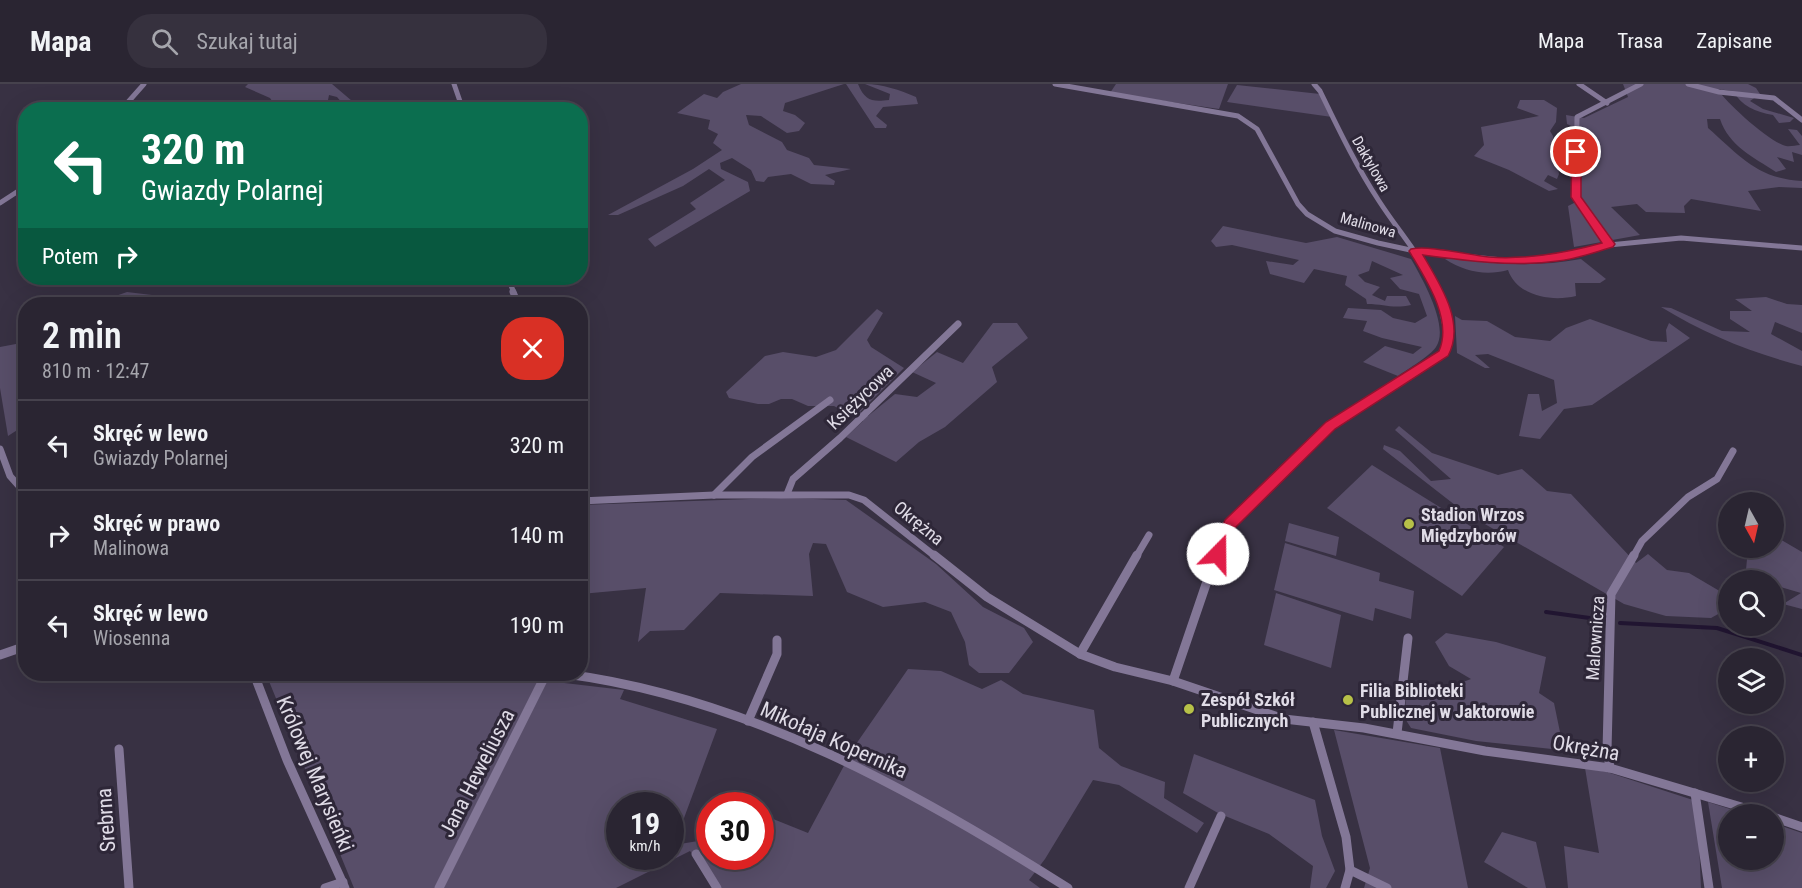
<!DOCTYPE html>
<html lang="pl">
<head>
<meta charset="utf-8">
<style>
  body { margin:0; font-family:"Roboto Condensed",sans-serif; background:#36313e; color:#f1f3f6; height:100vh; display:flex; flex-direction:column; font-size:22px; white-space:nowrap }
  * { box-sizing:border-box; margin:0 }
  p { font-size:20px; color:#a5a5ac }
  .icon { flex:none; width:33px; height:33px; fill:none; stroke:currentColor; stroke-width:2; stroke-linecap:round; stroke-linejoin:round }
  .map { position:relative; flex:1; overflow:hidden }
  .drawer { position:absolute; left:18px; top:213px; width:570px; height:384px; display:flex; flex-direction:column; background:#2a2532; border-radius:24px; box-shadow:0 6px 24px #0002,0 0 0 2px #46424d }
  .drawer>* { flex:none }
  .top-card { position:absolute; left:18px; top:18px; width:570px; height:183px; border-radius:24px; box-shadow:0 6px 24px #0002,0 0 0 2px #46424d; background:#0b6e4f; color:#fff; overflow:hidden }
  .needle { width:39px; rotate:172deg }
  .controls { position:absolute; left:1718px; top:408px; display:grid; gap:12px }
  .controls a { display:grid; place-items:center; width:66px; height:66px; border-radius:50%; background:#2a2532; box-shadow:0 6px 24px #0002,0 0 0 2px #46424d; font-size:30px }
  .speed { position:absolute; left:606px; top:708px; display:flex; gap:12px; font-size:30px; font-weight:700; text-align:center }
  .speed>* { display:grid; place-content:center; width:78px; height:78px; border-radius:50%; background:#2a2532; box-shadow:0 6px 24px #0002,0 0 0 2px #46424d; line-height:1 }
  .speed small { font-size:15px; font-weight:400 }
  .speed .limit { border:9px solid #d22; background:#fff; color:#111 }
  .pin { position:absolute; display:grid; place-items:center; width:51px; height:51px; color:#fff; margin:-26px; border:3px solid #fff; border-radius:50%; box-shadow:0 2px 6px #0007 }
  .me { position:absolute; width:66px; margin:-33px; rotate:22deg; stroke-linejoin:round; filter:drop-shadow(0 0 4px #0008) }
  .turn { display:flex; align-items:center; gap:21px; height:126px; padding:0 24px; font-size:27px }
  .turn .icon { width:78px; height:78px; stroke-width:2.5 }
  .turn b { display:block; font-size:42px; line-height:51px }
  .then { display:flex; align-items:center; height:57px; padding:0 24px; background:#0003; gap:12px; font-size:22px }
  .round { display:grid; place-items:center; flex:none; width:63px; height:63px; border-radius:24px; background:#36313e }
  .headline { display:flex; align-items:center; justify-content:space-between; height:102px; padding:0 24px }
  h1 { font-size:36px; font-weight:600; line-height:45px }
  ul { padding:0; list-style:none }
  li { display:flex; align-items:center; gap:18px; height:90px; padding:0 24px; border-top:2px solid #46424d }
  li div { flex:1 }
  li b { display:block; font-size:22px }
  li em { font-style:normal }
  header { display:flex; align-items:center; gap:36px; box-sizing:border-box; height:84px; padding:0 30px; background:#2a2532; border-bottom:2px solid #46424d }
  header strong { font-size:28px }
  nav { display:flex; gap:33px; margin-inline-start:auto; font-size:21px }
  .search { width:420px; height:54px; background:#36313e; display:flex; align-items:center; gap:15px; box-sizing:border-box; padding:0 21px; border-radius:24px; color:#a5a5ac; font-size:22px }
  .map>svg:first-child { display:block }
  .green { fill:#584e69; fill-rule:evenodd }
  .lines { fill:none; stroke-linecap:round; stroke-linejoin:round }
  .stream { stroke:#211531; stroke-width:4 }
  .minor-far2 { stroke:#837797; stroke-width:5 }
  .minor-far1 { stroke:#837797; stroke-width:7 }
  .minor { stroke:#837797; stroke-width:9 }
  .route { fill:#e11d48; stroke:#92132f; stroke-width:1.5 }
  .poi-dot { fill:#b7c148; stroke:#2e2738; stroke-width:2 }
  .labels { text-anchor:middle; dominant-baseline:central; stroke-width:6; stroke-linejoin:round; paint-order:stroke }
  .far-street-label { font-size:15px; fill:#e0dce7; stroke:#2e2738 }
  .street-label { font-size:18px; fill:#e0dce7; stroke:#2e2738 }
  .poi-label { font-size:18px; font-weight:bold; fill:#e0dce7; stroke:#2e2738; text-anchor:start }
  .near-street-label { font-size:21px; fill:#e0dce7; stroke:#2e2738 }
</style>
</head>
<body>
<header>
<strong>Mapa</strong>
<div class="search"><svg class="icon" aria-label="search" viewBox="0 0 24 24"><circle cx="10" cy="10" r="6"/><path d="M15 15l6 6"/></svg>Szukaj tutaj</div>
<nav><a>Mapa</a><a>Trasa</a><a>Zapisane</a></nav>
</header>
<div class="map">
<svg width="1802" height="804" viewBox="0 0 1802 804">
  <rect width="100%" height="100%" fill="#383143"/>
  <!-- green -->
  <g class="green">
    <polygon points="248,0 332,0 352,17 343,20 337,13 329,11 328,16 276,23 270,14 245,3"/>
    <polygon points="741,0 844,0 785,19 783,27 795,31 805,39 799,47 787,49 761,32 746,31 749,41 782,58 787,66 809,74 814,81 851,85 825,91 835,97 834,101 811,100 791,90 768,93 764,98 756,97 751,86 732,74 720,79 721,85 748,98 750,107 655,163 648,155 696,125 690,119 725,96 709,85 683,102 618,131 608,131 693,85 722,66 713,59 718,50 708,45 710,36 677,29 704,10 717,14 723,8"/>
    <path d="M846,0H858C865,17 872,18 889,16L890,10L865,0C882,0 900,6 916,13L918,20L883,23L876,32L887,41L886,44H875Z"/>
    <polygon points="1116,0 1228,0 1219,25 1110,9"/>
    <path d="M1623,0H1748L1756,4L1760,10L1750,17L1763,25L1794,34L1790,38L1779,39L1773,31C1755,28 1742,22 1733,7L1717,5C1728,20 1769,58 1786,62C1790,63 1796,61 1800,61L1788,45L1797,46L1802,52V71L1792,68L1794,78L1777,73L1786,85L1776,88C1753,73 1729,62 1720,35H1707L1708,44C1739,71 1757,95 1802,97V104L1779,103L1748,107L1761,127L1691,115L1684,122L1685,129L1646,128L1637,120L1611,123L1640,151L1574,163L1568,122L1580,116L1581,46L1567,40L1566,31L1584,34L1628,13Z"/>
    <polygon points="1237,1 1320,10 1332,33 1227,18"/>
    <polygon points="1520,16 1544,16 1557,24 1556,38 1550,47 1553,52 1559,90 1557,95 1548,91 1544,97 1558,105 1549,107 1509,86 1474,72 1484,61 1481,43 1539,32 1517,24"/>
    <path d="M1223,142L1306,159L1337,153L1411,175C1422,194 1450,243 1436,263C1430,272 1408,285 1398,292L1363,278L1385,262L1413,270L1422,263L1382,254L1363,247L1367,237L1343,234L1348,224L1381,226L1393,234L1415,239L1427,232L1419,210L1400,205L1390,194L1403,191L1372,177L1369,187L1358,191L1365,198L1380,203L1372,211L1385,217L1387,212H1406L1411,221C1392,225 1385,220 1367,220L1366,215L1345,201L1347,192L1314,185L1304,199L1270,190L1266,177L1293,181L1299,176L1232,161L1216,163L1211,157Z"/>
    <path d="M1452,174C1497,181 1537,183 1581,175L1606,195L1600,199H1575L1576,212C1551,218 1517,212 1508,186C1486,192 1465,188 1445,175Z"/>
    <polygon points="127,208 185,215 181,220 105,220 107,215"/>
    <path d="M1766,213L1787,220L1802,221V249L1775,238L1771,250L1802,267V282C1752,269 1705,250 1661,223L1671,224L1722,247L1750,248L1730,235V227H1752L1735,215Z"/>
    <polygon points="877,225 883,229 867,256 871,263 904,284 860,328 868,332 895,310 917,313 936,299 912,288 937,268 963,279 993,239 1017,239 1028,254 992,283 997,298 945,343 919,358 896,378 846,353 863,337 834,322 808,322 792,315 781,315 769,320 758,320 729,314 726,308 765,272 783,268 816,273 836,266"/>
    <polygon points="1455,232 1462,236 1487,237 1515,253 1550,257 1566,244 1590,235 1651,257 1667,258 1666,246 1669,239 1690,254 1592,321 1564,325 1540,355 1519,352 1528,310 1539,310 1542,327 1557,319 1554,296 1488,270 1475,271 1490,284 1485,284 1457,269"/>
    <polygon points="21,259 25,262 25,341 8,352 0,304 0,263"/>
    <polygon points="1399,342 1432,369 1498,391 1522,385 1547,407 1571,410 1636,479 1648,470 1667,486 1689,489 1728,512 1728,533 1720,529 1711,534 1666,532 1624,520 1464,428 1383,365 1384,361 1400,367 1431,397 1451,395 1395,346"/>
    <polygon points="1372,381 1504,463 1462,512 1327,424"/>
    <polygon points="781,414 846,416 936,480 983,523 1024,544 1033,558 1009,589 979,589 969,581 965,558 951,528 925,518 883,523 847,508 826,460 813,459 809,470 813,512 720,509 684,546 650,547 638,558 646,504 581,510 580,421"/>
    <polygon points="1289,439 1339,453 1336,472 1285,457"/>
    <polygon points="1773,451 1802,468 1802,525 1783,520 1801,509 1774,501 1773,496 1767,496 1746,486 1748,464 1773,464"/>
    <polygon points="1285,459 1380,489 1379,497 1414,507 1411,535 1375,524 1373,537 1274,506"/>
    <polygon points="1276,509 1341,531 1331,584 1264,561"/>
    <polygon points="1446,549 1496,558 1546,573 1539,609 1554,619 1561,653 1592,660 1593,672 1561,666 1476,657 1411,644 1404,633 1408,599 1439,607 1471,595 1449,582 1435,558"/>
    <path d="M908,585L941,587L982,605L1001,596L1023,610L1094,626L1099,664L1121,682L1165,698L1164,714L1204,739L1197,749L1119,701L1093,696L1045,775L1029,796L1040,804H718L690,767L616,804H354L266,590H547L556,598L624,606L620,615L717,645L674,761L704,756L709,748L710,772H760L761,730L808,749L854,663ZM620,722H670V772H620Z"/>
    <polygon points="1334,646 1440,664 1468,804 1364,804 1370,784"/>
    <polygon points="1194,670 1315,716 1322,752 1335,787 1326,804 1310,804 1313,782 1269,750 1218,729 1183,709"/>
    <polygon points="1585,684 1607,688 1693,716 1699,759 1701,804 1568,804 1564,762 1599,769"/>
    <polygon points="1708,718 1746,730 1728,730 1728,776 1773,776 1773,739 1802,749 1802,804 1722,804"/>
    <polygon points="1502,748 1536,758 1546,804 1528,804 1484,778"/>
  </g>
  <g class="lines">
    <!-- stream -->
    <g class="stream">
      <polyline points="1546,528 1604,536"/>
      <polyline points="1620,539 1717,544 1802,571"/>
    </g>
    <!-- minor-far2 -->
    <g class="minor-far2">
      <polyline points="454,0 463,26"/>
      <polyline points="1055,0 1238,32 1257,45 1298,120 1307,130 1335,147 1378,159 1415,167 1512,177 1561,173 1609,161 1681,154 1802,164"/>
      <path d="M1314,0L1320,7C1338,44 1356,82 1379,117C1399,148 1424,176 1439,209"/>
      <polyline points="1579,0 1607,19"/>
      <polyline points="1688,0 1719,8 1774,14 1802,36"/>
      <polyline points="121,26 144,0"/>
      <polyline points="0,119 26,102"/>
      <polyline points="1609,161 1576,113 1577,33 1641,0"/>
      <polyline points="508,194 514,209"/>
    </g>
    <!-- minor-far1 -->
    <g class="minor-far1">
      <polyline points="513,208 518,220"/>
      <polyline points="0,365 10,392 26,410"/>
      <polyline points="787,410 793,395 840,354 958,240"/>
      <polyline points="714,411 752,373 830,316"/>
      <polyline points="580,417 714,411 849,411 864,416 936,473"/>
      <polyline points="1136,473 1149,451"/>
      <polyline points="1216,473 1229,440 1331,341 1444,269 1449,257 1439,208"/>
      <polyline points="1633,473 1642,457 1688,413 1717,395 1733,367"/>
    </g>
    <!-- minor -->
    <g class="minor">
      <polyline points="934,471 987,513 1080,570 1115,583 1173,597 1235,618"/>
      <polyline points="1080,570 1137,471"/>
      <polyline points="0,571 26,562"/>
      <polyline points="254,590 287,676 345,804"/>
      <path d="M566,590C749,614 915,707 1068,804"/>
      <polyline points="1173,597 1216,471"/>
      <polyline points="1243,621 1284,635 1364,644 1485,667 1610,684 1765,730"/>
      <polyline points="748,637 777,570 777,556"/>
      <polyline points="1313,638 1346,753 1350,786 1345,804"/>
      <polyline points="1397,649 1408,554"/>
      <polyline points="119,665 129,804"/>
      <polyline points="1610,684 1607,666 1611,510 1634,471"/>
      <polyline points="1695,709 1709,804"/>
      <polyline points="1773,733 1802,743"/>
      <polyline points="696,770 717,804"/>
      <polyline points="1350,786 1387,804"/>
      <polyline points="325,804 343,798"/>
      <polyline points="439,804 546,590"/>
      <polyline points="1189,804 1221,732"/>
    </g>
  </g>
  <!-- route -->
  <path class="route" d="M1572,66L1581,68V113L1615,160L1613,163C1595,168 1577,175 1558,177C1513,183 1468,177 1423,171C1440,200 1466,239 1448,272L1335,345L1235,444L1223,474H1212L1210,470L1225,436L1326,338L1439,267C1453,235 1425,194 1409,167L1411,165C1430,161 1468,171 1489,173C1528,176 1565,169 1602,159L1571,113Z"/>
  <!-- markers -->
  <g class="poi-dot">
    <circle cx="1409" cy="440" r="6"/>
    <circle cx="1348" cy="616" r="6"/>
    <circle cx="1189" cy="625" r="6"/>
  </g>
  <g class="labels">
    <!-- far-street labels -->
    <g class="far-street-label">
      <text transform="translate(1371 80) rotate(60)">Daktylowa</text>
      <text transform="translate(1368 141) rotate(16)">Malinowa</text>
    </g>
    <!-- street labels -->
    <g class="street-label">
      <text transform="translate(860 313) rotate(-44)">Księżycowa</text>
      <text transform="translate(919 439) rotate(39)">Okrężna</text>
      <text transform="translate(1595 554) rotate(-86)">Malownicza</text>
    </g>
    <!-- poi labels -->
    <g class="poi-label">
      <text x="1421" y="430">Stadion Wrzos<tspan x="1421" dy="21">Międzyborów</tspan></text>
      <text x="1360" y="606">Filia Biblioteki<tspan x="1360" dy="21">Publicznej w Jaktorowie</tspan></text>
      <text x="1201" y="615">Zespół Szkół<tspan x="1201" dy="21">Publicznych</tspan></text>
    </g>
    <!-- near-street labels -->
    <g class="near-street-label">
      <text transform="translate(834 656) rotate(24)">Mikołaja Kopernika</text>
      <text transform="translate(1586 664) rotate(10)">Okrężna</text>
      <text transform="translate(477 689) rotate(-63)">Jana Heweliusza</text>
      <text transform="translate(315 690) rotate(67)">Królowej Marysieńki</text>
      <text transform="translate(106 736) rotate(-94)">Srebrna</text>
    </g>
  </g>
</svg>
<div class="controls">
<a><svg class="needle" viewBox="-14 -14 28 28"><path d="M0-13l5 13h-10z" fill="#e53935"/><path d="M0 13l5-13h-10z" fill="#a5a5ac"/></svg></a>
<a><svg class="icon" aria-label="search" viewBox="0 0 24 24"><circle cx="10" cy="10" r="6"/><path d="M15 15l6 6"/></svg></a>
<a><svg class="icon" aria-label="layers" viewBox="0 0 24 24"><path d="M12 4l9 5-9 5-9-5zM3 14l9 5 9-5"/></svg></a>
<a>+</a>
<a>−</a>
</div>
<div class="speed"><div>19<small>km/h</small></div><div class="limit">30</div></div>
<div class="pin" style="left:1576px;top:68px;background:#d93025"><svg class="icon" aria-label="arrive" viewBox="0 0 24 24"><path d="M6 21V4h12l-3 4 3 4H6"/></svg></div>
<svg class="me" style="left:1218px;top:470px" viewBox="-20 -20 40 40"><circle r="19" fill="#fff"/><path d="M0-13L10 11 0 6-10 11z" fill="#e11d48"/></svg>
<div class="top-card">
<div class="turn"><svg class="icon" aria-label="left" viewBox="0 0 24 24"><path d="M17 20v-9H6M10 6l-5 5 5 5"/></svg><div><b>320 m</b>Gwiazdy Polarnej</div></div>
<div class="then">Potem<svg class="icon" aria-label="right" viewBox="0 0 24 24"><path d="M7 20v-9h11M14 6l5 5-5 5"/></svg></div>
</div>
<section class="drawer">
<div class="headline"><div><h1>2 min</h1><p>810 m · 12:47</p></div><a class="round" style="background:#d93025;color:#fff"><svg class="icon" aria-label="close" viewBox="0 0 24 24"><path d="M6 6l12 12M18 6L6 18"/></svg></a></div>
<ul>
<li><svg class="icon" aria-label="left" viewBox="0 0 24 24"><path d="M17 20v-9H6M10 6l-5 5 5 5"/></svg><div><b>Skręć w lewo</b><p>Gwiazdy Polarnej</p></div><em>320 m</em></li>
<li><svg class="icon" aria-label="right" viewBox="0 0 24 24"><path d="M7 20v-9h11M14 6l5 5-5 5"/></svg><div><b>Skręć w prawo</b><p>Malinowa</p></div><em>140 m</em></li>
<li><svg class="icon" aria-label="left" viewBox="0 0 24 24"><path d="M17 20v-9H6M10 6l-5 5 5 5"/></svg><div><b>Skręć w lewo</b><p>Wiosenna</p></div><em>190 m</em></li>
</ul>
</section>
</div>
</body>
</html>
